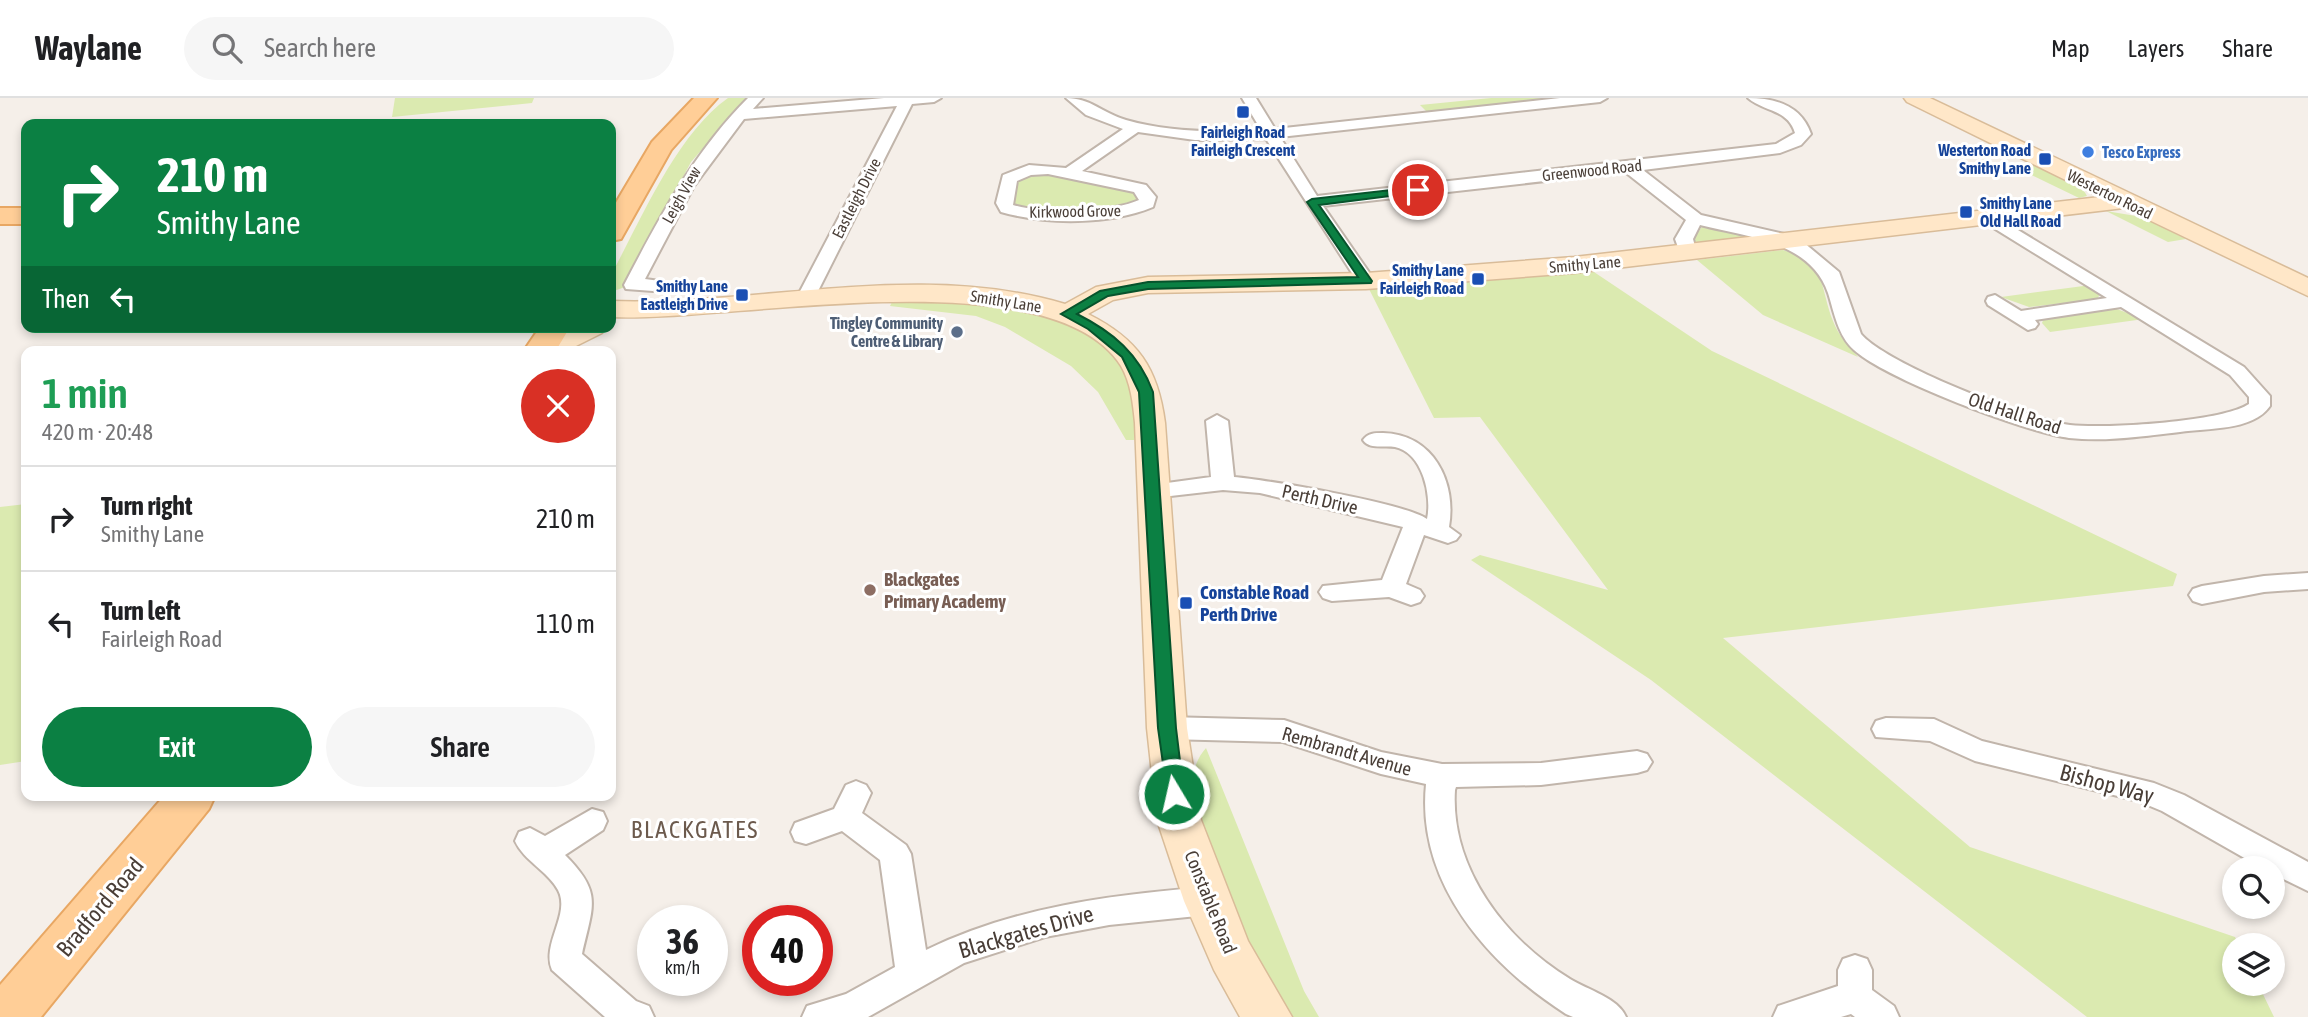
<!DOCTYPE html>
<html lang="en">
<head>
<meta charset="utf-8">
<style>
  body { margin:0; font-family:"Asap Condensed",sans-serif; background:#f6f6f6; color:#202124; height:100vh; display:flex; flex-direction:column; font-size:26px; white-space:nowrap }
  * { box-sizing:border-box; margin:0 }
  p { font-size:23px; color:#757577 }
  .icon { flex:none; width:38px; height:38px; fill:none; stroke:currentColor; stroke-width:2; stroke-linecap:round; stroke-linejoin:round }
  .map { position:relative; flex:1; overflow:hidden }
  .side { position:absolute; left:21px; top:248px; width:595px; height:455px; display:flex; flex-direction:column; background:#fff; border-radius:14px; box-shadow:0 4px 10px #0003 }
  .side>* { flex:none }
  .hud { position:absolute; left:21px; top:21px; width:595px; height:214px; border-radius:14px; box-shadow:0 4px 10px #0003; background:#0b8043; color:#fff; overflow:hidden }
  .controls { position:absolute; left:2222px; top:758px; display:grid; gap:14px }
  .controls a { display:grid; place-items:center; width:63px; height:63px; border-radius:50%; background:#fff; box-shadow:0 4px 10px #0003; font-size:35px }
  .speed { position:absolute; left:637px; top:807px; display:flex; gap:14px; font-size:35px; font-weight:700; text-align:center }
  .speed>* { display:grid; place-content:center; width:91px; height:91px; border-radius:50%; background:#fff; box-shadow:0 4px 10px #0003; line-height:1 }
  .speed small { font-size:18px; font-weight:400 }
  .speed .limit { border:10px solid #d22; background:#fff; color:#111 }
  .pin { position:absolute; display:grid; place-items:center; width:60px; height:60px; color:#fff; margin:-30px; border:4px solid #fff; border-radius:50%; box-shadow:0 2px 7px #0007 }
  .me { position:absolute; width:77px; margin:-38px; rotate:351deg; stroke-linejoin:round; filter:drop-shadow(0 0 5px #0008) }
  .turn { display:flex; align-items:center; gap:24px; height:147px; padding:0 21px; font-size:32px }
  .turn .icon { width:91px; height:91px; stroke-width:2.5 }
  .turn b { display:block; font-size:49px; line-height:60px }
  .then { display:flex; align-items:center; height:66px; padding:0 21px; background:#0003; gap:14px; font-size:26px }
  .round { display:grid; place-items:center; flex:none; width:74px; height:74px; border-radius:37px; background:#f6f6f6 }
  .overview { display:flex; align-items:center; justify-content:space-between; height:119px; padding:0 21px }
  h1 { font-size:42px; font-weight:600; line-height:52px; color:#1e9e55 }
  .button { display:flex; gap:14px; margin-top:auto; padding:14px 21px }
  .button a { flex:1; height:80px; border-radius:42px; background:#0b8043; color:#fff; font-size:28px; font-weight:600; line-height:80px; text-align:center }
  .button a+a { background:#f6f6f6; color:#202124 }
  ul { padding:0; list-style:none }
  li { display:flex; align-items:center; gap:21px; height:105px; padding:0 21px; border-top:2px solid #e0e0e0 }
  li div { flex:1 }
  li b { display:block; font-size:26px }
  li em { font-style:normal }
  header { display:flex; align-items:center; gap:42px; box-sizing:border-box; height:98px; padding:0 35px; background:#fff; border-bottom:2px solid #e0e0e0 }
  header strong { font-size:33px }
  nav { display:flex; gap:38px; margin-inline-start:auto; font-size:24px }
  .search { width:490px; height:63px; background:#f6f6f6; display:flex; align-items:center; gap:18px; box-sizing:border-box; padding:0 24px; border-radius:38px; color:#757577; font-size:26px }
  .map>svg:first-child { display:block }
  .green { fill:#dbeab0 }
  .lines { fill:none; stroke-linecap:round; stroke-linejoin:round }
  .street-casing { stroke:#c1b5ab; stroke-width:4 }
  .secondary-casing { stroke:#d9bc99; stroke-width:3 }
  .primary-casing { stroke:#e8a763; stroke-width:4 }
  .street { fill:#fff; fill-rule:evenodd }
  .secondary { fill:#ffe7c8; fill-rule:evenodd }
  .primary { fill:#ffce97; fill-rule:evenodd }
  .route { fill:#0b8043; stroke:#07532c; stroke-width:2 }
  .transit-dot { fill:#1a4fb4; stroke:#fff; stroke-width:2.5 }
  .shop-dot { fill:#3f7fe0; stroke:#fff; stroke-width:2.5 }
  .service-dot { fill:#5c6f8a; stroke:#fff; stroke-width:2.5 }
  .education-dot { fill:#8d6e63; stroke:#fff; stroke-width:2.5 }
  .labels { text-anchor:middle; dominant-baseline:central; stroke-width:6; stroke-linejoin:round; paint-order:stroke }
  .far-transit-label { font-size:16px; font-weight:bold; fill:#164399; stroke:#fff; text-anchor:end }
  .far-shop-label { font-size:16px; font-weight:bold; fill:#366cbe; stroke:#fff; text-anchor:start }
  .far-street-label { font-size:16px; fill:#493e37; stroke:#fff }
  .far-service-label { font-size:16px; font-weight:bold; fill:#4e5e75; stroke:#fff; text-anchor:end }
  .street-label { font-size:19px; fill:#493e37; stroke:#fff }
  .education-label { font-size:19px; font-weight:bold; fill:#785e54; stroke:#fff; text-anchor:start }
  .transit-label { font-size:19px; font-weight:bold; fill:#164399; stroke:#fff; text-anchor:start }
  .near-street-label { font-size:23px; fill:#493e37; stroke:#fff }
  .near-neighbourhood-label { font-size:24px; letter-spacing:2px; fill:#6c5a4d; stroke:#fff }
</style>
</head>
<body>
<header>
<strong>Waylane</strong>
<div class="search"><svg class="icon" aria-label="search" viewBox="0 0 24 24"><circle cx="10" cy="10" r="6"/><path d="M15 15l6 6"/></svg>Search here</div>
<nav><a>Map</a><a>Layers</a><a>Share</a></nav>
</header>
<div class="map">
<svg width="2308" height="919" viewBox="0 0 2308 919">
  <rect width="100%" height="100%" fill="#f5efe9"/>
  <!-- green -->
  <g class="green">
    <polygon points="395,0 534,0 532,5 392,19"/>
    <path d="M728,0H747L691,64L625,189L611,194V177C641,122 676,37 728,0Z"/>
    <polygon points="1491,0 1556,0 1427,14 1420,7"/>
    <polygon points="2035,67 2083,91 2087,98 2079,100 2019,71"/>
    <polygon points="1037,74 1134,91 1141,104 1121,110 1028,112 1012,105 1015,82"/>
    <polygon points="2106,113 2142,119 2186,141 2168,144"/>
    <polygon points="1703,127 1750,138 1750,140 1698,145 1693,142"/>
    <path d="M1783,152C1828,165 1819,188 1833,223C1838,237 1849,248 1858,259L1763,217L1697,162Z"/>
    <polygon points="1594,174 1712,253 2177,476 2173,488 1723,540 1970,749 2235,839 2239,847 2235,847 2235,886 2258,886 2274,919 2087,919 1651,582 1471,462 1480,457 1608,492 1480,319 1434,320 1369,191"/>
    <polygon points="2091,187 2101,195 2097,201 2029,209 2001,199"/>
    <path d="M926,202C958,205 991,205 1023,211C1066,219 1126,251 1135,299C1137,312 1135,328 1134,342H1126L1098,294L1071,268L1005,229L976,218L890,208L892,204Z"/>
    <polygon points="2114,210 2144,221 2050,234 2042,225 2044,220"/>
    <polygon points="26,406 26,663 0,667 0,409"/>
    <path d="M1206,650L1304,893L1319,919H1292C1260,877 1187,725 1194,674C1196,664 1200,657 1206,650Z"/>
  </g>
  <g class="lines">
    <defs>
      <g id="street">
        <path d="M748,0H763L753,11L884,0H941L934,4L912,6L812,205H798L796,201L897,8L744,21L694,88L645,181L660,183L662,187L653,193L626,191L624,187C659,120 694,54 748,0Z"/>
        <path d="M1066,0C1091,0 1102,15 1126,22C1168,34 1216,35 1261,32L1242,0H1256L1275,31L1560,0H1607L1600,4L1280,39L1317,98L1776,46L1795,35C1788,11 1764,14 1748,0C1775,0 1801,7 1811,36L1801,47L1780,55L1643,72L1701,117L1797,139L1839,174L1861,236C1886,266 2029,322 2070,327C2105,331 2222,324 2249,306V299L2230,277L2121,209L2035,222L2038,226L2035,230L2028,232L1988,207L1986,203L1988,199L1995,197L2021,213L2107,200L1984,124L1981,120L1990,115L2244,269L2270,298V308C2253,333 2207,330 2180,334C2143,338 2107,344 2069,340C2025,334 1886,281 1854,252C1838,238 1834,214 1828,195C1810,143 1747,139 1700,127L1693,141L1697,156L1688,161L1682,160L1675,141L1686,122L1625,74L1323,108L1375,183L1366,189L1357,183L1266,41L1195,42L1138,34L1082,73L1146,87L1156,99L1153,109C1110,127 1046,127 1001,114L996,105L1003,77L1029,67L1066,70L1123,31L1086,17ZM1048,76L1134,94L1139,102C1110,115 1044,116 1013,107L1017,83L1031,77Z"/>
        <path d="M1217,317L1228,323L1234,379C1267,382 1405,405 1427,421C1432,398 1423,355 1395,349C1383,347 1370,352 1363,342C1368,335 1374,335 1383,335C1433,336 1457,384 1449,429L1460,437L1456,442L1448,445L1424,437L1406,486L1420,492L1424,498L1420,504L1411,507L1389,499L1332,503L1323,500L1319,494L1323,488L1382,482L1403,429L1260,395L1223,392L1153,400L1145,398L1141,393L1145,388L1211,379L1206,323Z"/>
        <polygon points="2308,475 2308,491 2264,494 2202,506 2193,503 2189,497 2193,491 2202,488 2264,478"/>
        <path d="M1167,619L1284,622L1381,654L1442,666L1541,665L1637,653L1647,656L1652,664L1647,672L1637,675L1541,687L1456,689L1455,692C1450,771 1506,842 1570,881C1588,892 1618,900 1626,919H1573L1566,916C1488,866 1416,785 1426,686L1381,676L1283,644L1167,641L1157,638L1153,630L1157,622Z"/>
        <polygon points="1886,620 1934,621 1982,643 2154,685 2184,697 2308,764 2308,793 2273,776 2273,770 2262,770 2162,713 2138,703 1975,663 1930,643 1876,639 1872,631 1876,623"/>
        <path d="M856,683L866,687L871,695L862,715L906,747L911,756L926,852C1014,809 1110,797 1207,789L1218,793L1223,803L1218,813L1207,817L1109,827L1045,839L964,865L868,919H802L807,908L846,896L895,869L880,762L842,733L806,746L795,743L791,734L795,725L834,711L846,687Z"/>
        <path d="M592,711L603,714L607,723L603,732L565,757C603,795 593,807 582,856L636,903L649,908L654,919H605L552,872C541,846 571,816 558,792C548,773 524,763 515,743L519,734L530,730L545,738Z"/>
        <polygon points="1855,857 1867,861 1872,872 1872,892 1894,908 1899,919 1855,919 1851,916 1841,919 1773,919 1778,908 1838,888 1838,872 1843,861"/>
      </g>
      <g id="secondary">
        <path d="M1904,0H1930L2308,180V198L2124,110L1574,175L1366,191L1148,195L1113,202L1088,216C1138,241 1158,270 1165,325L1187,630L1201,722L1248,843L1292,919H1240L1214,872L1184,803L1157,722L1147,630L1135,325C1133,306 1131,285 1121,268C1051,157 729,225 611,219V203C761,208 918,162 1065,206L1096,189L1148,179L1366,175L1574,159L2100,99L1907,4Z"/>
        <polygon points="570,229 606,229 602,235 564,254 527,254 531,248"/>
      </g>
      <g id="primary">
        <polygon points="694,0 717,0 671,52 621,141 611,143 611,113 652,44"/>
        <rect x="0" y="110" width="26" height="16"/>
        <polygon points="540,229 570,229 555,254 523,254"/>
        <polygon points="164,698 215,698 209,711 41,919 0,919 0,887"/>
      </g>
    </defs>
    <!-- street casing -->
    <use href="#street" class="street-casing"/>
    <!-- secondary casing -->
    <use href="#secondary" class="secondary-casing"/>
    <!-- primary casing -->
    <use href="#primary" class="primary-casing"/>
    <!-- street -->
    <use href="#street" class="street"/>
    <!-- secondary -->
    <use href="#secondary" class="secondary"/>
    <!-- primary -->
    <use href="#primary" class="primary"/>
  </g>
  <!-- route -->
  <path class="route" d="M1418,89L1423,92L1421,94L1319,107L1372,183L1371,185L1148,191L1108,198L1077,216C1113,234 1139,256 1153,294L1176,630L1184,696L1181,701H1168L1158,630L1139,294L1122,259L1088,231L1061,216L1100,193L1148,184L1358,179L1307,104L1312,101Z"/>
  <!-- markers -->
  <g class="transit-dot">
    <rect x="1236" y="7" width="14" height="14" rx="3.5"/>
    <rect x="2038" y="54" width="14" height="14" rx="3.5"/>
    <rect x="1959" y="107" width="14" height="14" rx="3.5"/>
    <rect x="1471" y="174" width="14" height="14" rx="3.5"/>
    <rect x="735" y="190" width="14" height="14" rx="3.5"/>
    <rect x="1179" y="498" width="14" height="14" rx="3.5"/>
  </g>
  <circle class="shop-dot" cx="2088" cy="54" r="7"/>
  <circle class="service-dot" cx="957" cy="234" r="7"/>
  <circle class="education-dot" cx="870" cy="492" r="7"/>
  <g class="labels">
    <!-- far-transit labels -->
    <g class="far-transit-label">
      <text x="1243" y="34" text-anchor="middle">Fairleigh Road<tspan x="1243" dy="18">Fairleigh Crescent</tspan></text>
      <text x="2031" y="52">Westerton Road<tspan x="2031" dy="18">Smithy Lane</tspan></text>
      <text x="1980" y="105" text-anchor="start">Smithy Lane<tspan x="1980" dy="18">Old Hall Road</tspan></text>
      <text x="1464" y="172">Smithy Lane<tspan x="1464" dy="18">Fairleigh Road</tspan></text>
      <text x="728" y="188">Smithy Lane<tspan x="728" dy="18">Eastleigh Drive</tspan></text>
    </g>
    <!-- far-shop labels -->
    <g class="far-shop-label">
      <text x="2102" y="54">Tesco Express</text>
    </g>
    <!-- far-street labels -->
    <g class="far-street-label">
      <text transform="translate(1592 72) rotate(-6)">Greenwood Road</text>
      <text transform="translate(2110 96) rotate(26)">Westerton Road</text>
      <text transform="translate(681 97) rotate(-61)">Leigh View</text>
      <text transform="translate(856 100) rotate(-63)">Eastleigh Drive</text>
      <text transform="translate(1075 113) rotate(-1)">Kirkwood Grove</text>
      <text transform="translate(1585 166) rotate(-5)">Smithy Lane</text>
      <text transform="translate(1006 203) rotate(9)">Smithy Lane</text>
    </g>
    <!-- far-service labels -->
    <g class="far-service-label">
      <text x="943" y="225">Tingley Community<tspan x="943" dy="18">Centre &amp; Library</tspan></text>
    </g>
    <!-- street labels -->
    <g class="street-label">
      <text transform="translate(2015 315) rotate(18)">Old Hall Road</text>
      <text transform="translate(1320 401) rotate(13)">Perth Drive</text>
      <text transform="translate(1347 653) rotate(16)">Rembrandt Avenue</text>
      <text transform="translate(1211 804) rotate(68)">Constable Road</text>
    </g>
    <!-- education labels -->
    <g class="education-label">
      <text x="884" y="481">Blackgates<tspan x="884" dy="22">Primary Academy</tspan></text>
    </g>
    <!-- transit labels -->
    <g class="transit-label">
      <text x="1200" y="494">Constable Road<tspan x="1200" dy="22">Perth Drive</tspan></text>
    </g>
    <!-- near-street labels -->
    <g class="near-street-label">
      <text transform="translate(2107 686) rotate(15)">Bishop Way</text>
      <text transform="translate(100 809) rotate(-50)">Bradford Road</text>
      <text transform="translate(1026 834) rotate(-16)">Blackgates Drive</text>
    </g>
    <!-- near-neighbourhood labels -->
    <g class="near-neighbourhood-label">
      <text x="695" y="731">BLACKGATES</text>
    </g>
  </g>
</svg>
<div class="controls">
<a><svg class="icon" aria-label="search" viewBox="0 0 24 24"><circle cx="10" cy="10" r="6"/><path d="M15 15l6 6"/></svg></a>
<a><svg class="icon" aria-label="layers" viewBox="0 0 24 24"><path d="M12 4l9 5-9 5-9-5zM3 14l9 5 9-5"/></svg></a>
</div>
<div class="speed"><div>36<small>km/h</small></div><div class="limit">40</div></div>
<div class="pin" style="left:1418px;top:92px;background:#d93025"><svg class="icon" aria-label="arrive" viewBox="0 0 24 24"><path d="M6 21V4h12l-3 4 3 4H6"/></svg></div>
<svg class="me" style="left:1174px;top:696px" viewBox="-20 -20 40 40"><circle r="17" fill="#0b8043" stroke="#fff" stroke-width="3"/><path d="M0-11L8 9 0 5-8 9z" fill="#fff"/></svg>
<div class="hud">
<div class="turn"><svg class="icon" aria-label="right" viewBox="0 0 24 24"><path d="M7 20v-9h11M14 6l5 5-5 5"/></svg><div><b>210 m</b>Smithy Lane</div></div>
<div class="then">Then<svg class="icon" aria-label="left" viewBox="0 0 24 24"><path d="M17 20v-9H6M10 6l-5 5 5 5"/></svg></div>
</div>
<section class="side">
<div class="overview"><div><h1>1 min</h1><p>420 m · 20:48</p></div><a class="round" style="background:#d93025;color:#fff"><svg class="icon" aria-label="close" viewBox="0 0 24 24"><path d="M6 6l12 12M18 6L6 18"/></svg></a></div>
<ul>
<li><svg class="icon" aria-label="right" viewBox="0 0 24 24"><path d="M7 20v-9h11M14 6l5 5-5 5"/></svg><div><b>Turn right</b><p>Smithy Lane</p></div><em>210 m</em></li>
<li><svg class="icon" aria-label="left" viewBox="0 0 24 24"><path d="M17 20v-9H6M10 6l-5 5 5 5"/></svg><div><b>Turn left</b><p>Fairleigh Road</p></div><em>110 m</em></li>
</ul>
<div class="button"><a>Exit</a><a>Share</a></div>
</section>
</div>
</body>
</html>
